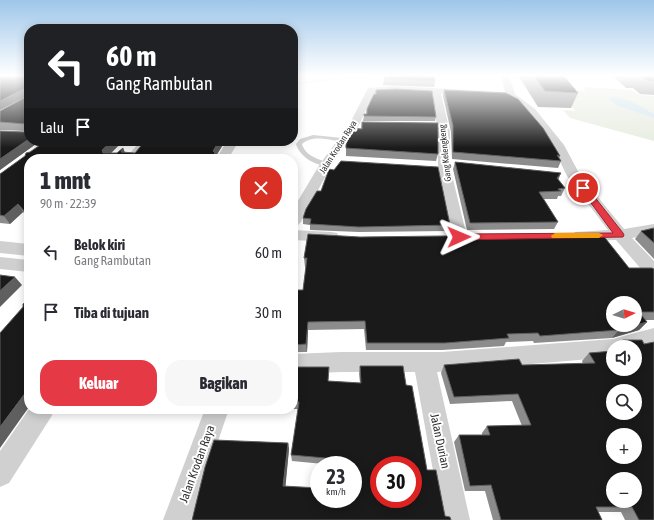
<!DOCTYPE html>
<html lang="id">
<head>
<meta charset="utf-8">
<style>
  body { margin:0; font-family:"Asap Condensed",sans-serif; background:#f7f7f7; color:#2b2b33; height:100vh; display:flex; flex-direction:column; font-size:15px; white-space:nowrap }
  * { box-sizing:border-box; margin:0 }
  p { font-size:13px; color:#7c7c81 }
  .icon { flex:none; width:22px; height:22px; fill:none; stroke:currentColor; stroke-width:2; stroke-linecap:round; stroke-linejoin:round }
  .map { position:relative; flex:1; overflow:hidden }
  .sheet { position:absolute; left:24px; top:154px; width:274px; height:260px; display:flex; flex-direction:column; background:#fff; border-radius:16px; box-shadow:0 2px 10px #0003 }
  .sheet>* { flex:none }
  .top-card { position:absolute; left:24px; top:24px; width:274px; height:122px; border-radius:16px; box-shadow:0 2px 10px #0003; background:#202124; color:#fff; overflow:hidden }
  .needle { width:26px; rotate:85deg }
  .tools { position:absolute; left:606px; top:296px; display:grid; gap:8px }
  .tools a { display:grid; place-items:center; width:36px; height:36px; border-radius:50%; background:#fff; box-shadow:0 2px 10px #0003; font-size:20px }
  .speed { position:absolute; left:310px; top:456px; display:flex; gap:8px; font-size:20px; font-weight:700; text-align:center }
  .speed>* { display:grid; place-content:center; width:52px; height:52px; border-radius:50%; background:#fff; box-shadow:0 2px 10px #0003; line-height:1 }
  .speed small { font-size:10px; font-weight:400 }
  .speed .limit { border:6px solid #d22; background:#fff; color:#111 }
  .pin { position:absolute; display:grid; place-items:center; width:34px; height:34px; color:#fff; margin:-17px; border:2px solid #fff; border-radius:50%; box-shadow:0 1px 4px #0007 }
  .me { position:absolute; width:44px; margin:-22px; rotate:89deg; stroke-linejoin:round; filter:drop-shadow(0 0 3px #0008) }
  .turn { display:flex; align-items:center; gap:14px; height:84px; padding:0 16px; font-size:18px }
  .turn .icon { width:52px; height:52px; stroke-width:2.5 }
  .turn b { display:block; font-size:28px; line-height:34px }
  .then { display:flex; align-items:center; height:38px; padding:0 16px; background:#0003; gap:8px; font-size:15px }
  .round { display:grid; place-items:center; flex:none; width:42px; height:42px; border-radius:16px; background:#f7f7f7 }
  .head { display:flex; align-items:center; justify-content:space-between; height:68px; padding:0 16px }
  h1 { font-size:24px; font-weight:800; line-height:30px }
  .action { display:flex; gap:8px; margin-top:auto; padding:8px 16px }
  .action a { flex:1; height:46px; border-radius:16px; background:#e63946; color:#fff; font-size:16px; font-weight:800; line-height:46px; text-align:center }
  .action a+a { background:#f7f7f7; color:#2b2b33 }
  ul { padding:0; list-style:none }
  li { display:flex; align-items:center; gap:12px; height:60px; padding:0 16px }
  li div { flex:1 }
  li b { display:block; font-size:15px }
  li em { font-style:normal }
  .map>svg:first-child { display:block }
  .green { fill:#e6ecdf }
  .water { fill:#cfe2ee }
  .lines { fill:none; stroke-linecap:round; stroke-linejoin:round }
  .path { stroke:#cdcdcd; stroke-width:1.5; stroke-dasharray:1 1; stroke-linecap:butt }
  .service { fill:#d0d0d0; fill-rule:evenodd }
  .minor { fill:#d0d0d0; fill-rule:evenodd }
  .wall { fill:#8c8c8c; fill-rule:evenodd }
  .shaded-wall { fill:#5f5f5f }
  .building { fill:#1a1a1a; stroke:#5f5f5f; fill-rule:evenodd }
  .route { fill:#e63946; stroke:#96252e }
  .slow { fill:#f59e0b }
  .labels { text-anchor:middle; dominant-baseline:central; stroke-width:4; stroke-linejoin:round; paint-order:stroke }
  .far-street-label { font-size:9px; fill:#333; stroke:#fff }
  .near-street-label { font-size:12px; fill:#333; stroke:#fff }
</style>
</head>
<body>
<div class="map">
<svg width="654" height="520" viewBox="0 0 654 520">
  <rect width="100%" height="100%" fill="#fff"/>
  <!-- green -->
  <polygon class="green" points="584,87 631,90 640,95 654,96 654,141 570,118 563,110 575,111 559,89 585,91"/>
  <!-- water -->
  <path class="water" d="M612,97C629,98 639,106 654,114V118L616,105L609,99Z"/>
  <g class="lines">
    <!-- path -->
    <polyline class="path" points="293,84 373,75"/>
    <!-- service -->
    <path class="service" d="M313,135L343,138L346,140L343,142C331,140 312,134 302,144C305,156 319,159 328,163V165C316,167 299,156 296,144L300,139Z"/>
    <!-- minor -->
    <g class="minor">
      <polygon points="501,75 509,75 515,94 535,109 564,145 580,175 624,229 654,224 654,234 632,238 654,261 654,278 648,277 616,240 581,241 575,240 573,236 575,232 608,230 567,176 554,149 527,113 508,98 441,94 450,132 450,167 467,237 465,241 459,242 453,241 451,237 438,167 438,132 432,94 395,92 374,93 359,125 331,166 301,222 298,225 293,227 293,209 320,164 349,125 368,88 395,86 505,92"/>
      <polygon points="127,141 150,141 151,143 138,159 125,159 137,145 129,143"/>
      <polygon points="227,141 239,141 228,159 216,159"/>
      <polygon points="293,230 331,232 337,233 339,237 337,241 331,242 293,240"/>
      <polygon points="0,241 29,244 29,256 0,253"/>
      <polygon points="0,257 29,260 29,272 0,269"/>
      <polygon points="654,328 654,346 635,351 635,347 613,347 613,357 437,372 470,520 442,520 415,372 341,372 293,374 293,354 341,352 442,352 613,339"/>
      <polygon points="29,409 55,409 51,417 9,483 0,487 0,451"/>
      <polygon points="205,409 229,409 191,520 163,520"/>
    </g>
  </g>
  <!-- wall -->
  <g class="wall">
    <polygon points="29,75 29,141 40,141 0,170 0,131 25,132 26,131 0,130 0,111 26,97 26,96 0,110"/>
    <polygon points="518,75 563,75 578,93 571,108 538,107"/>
    <polygon points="612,75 654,75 654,95 640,94 633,88 626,88"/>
    <polygon points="384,79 435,81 434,87 383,85"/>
    <polygon points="376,90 436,117 435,121 363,121 364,116 366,114 367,109 375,94"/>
    <polygon points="444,90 560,156 559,158 561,161 558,168 452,159 451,132 443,96"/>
    <polygon points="362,122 438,154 436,161 346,156 346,140 361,129"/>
    <polygon points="46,141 123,141 111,153 117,153 123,148 125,153 135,153 224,143 216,156 217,159 29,159 29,218 23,212 10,224 0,223 0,174"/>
    <polygon points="455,162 561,173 558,179 565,188 561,196 558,196 557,199 544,199 558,222 554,229 467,230 453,169"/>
    <polygon points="303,218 450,225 448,231 359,232 310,230 310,225 303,224"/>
    <polygon points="654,228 654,259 635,239 641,231"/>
    <polygon points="304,258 654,269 654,320 645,320 647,322 639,330 612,338 534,343 533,341 506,342 504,346 442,350 366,350 364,329 308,330 307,352 293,352 293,290 303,290 306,267 305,267"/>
    <path d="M623,340H642L644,344L654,342V520H625L621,512H598L602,520H493L485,491H465L454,442L459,435H482V433L487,426H522L512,401L450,404L441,373L444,365L519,359L522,365L583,364L582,361L589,353L613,351V369H635V347H616ZM613,391H635V413H613ZM613,435H635V457H613ZM613,479H635V501H613Z"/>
    <polygon points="360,366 406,385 427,470 445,516 192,520 288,443 289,449 285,487 353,499 353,465 334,465 292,461 291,455 298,409 293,409 293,367 328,381 360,383 359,374"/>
    <polygon points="240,409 287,409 240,410"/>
  </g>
  <!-- shaded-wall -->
  <g class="shaded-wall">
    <polygon points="26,88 29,95 0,110 0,101"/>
    <polygon points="29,139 29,141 40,141 0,170 0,159"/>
    <polygon points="112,141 123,141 106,158 102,150"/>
    <polygon points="219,141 224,141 224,143 216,156 217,159 211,159 213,151"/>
    <polygon points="123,148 126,155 121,152"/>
    <polygon points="561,173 558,180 557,178"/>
    <polygon points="18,204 23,212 10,224 4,216"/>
    <polygon points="29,209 29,218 25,212"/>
    <polygon points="15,277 22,285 0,307 0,291"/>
    <polygon points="308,322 308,330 307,352 306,344"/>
    <polygon points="647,322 639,330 612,338 619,330"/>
    <polygon points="29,388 29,407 0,448 0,427"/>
    <polygon points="288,443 289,449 285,492 283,486"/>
  </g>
  <!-- building -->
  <g class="building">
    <polygon points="1,75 29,75 29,139 0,159 0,131 25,132 26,131 26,124 0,122 0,111 26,97 26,88 0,101 0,76"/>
    <polygon points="385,75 434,75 435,81 384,79"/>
    <polygon points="533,75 563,75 578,93 545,91"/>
    <polygon points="640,75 654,75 654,81 648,81"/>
    <polygon points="396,89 432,91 436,117 364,116 364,114 367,114 367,109 374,94 376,94 376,90"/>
    <polygon points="444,90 506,93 518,99 543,128 560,156 557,155 561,161 453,152 453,126"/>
    <polygon points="362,122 438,123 438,154 346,148 346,140 354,128 362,129"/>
    <polygon points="46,141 112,141 102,150 103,153 117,153 123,148 121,152 135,153 145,141 219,141 213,151 215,153 211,159 29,159 29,209 25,212 18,204 4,216 0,215 0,174 25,156 26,153 30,152"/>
    <polygon points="341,161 438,167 450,225 359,227 310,224 311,219 303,218 306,209 317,191 321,191 329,169 334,170"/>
    <polygon points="455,162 561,173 557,178 565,188 558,189 561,191 539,192 558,222 470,223"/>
    <polygon points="654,228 654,243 641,231"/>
    <path d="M308,234L360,237L602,234L629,268H652L654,269V312H639L647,322L619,330L540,336L538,333L507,334L509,338L445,343H367L365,321L308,322L306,344L293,345V290H303L307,258H304ZM613,303H635V325H613Z"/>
    <polygon points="0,275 15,277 0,291"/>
    <polygon points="29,298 29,388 0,427 0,333 23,307 23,304"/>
    <path d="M623,340H642L644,344L654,342V520H639L632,507H596L602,520H501L491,485L470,486L459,435H490L487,426L531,425L518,394L454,397L444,365L519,359L522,365L595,363L589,353L613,351V369H635V347H622ZM613,391H635V413H613ZM613,435H635V457H613ZM613,479H635V501H613Z"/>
    <path d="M360,366H403L406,385L412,386L427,470H436L445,516L450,517L451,520H192L205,467L214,440L288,443L283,486L319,488V499H353V465H348V460L291,455L299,402H293V367H329L328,381L361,383ZM379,465H413V499H379Z"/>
  </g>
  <!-- sky -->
  <linearGradient id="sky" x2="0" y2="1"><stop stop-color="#9ec6ea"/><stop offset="0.51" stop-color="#fff"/><stop offset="1" stop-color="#fff" stop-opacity="0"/></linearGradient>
  <rect width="654" height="148" fill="url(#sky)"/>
  <!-- route -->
  <polygon class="route" points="583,185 586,186 623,233 624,235 623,237 459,240 455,237 459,234 613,233 580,188"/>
  <!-- slow -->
  <polygon class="slow" points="555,233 599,233 603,235 599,238 552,238 551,236"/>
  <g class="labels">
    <!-- far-street labels -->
    <g class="far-street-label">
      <text transform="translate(338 147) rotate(-57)">Jalan Krodan Raya</text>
      <text transform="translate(445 153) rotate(-96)">Gang Kelengkeng</text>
    </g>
    <!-- near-street labels -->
    <g class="near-street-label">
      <text transform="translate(440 441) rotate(78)">Jalan Durian</text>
      <text transform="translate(197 464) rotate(-70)">Jalan Krodan Raya</text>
    </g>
  </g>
</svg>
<div class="tools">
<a><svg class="needle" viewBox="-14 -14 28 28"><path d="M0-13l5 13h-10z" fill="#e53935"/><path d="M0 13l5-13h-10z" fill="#7c7c81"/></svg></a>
<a><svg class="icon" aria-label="sound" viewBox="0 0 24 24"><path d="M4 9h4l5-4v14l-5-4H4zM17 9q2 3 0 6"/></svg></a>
<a><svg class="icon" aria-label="search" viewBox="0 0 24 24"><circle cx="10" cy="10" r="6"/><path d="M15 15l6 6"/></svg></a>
<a>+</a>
<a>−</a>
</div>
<div class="speed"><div>23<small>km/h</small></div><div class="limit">30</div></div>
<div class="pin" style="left:583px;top:188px;background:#d93025"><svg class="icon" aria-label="arrive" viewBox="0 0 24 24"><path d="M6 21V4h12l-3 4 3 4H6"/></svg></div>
<svg class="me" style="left:459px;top:237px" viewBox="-20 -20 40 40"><path d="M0-17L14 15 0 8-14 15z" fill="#e63946" stroke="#fff" stroke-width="4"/></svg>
<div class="top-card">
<div class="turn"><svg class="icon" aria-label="left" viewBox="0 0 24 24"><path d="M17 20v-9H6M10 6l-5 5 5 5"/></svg><div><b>60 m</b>Gang Rambutan</div></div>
<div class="then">Lalu<svg class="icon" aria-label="arrive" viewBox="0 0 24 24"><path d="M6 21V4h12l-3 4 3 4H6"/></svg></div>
</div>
<section class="sheet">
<div class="head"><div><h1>1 mnt</h1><p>90 m · 22:39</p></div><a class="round" style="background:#d93025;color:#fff"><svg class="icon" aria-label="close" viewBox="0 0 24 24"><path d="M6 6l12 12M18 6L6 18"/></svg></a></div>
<ul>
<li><svg class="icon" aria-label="left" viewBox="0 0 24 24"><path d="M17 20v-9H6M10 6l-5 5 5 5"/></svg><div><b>Belok kiri</b><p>Gang Rambutan</p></div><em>60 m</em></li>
<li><svg class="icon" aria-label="arrive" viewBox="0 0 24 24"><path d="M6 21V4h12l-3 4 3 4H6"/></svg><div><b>Tiba di tujuan</b></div><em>30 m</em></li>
</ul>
<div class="action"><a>Keluar</a><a>Bagikan</a></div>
</section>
</div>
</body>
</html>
